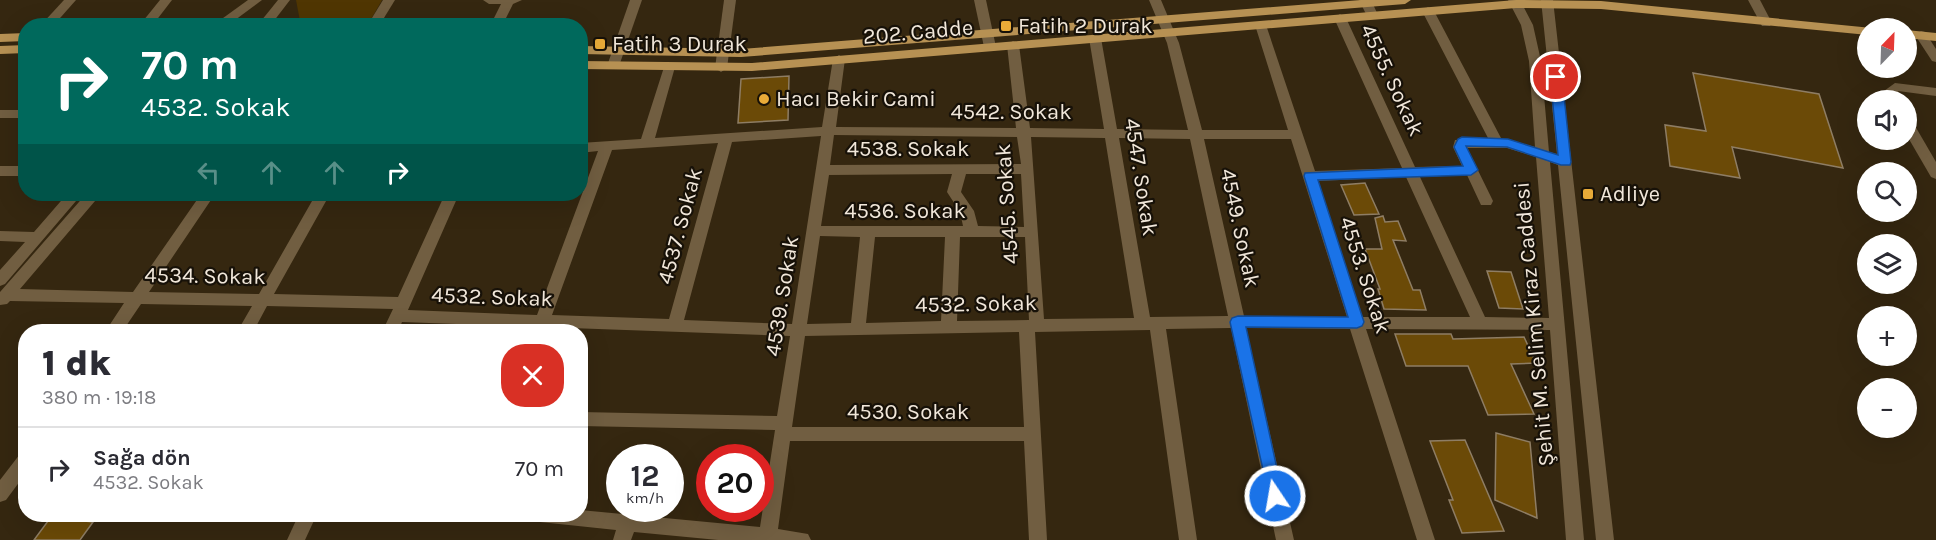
<!DOCTYPE html>
<html lang="tr">
<head>
<meta charset="utf-8">
<style>
  body { margin:0; font-family:Karla,sans-serif; background:#f2f2f3; color:#2b2b33; height:100vh; display:flex; flex-direction:column; font-size:22px; white-space:nowrap }
  * { box-sizing:border-box; margin:0 }
  p { font-size:20px; color:#7c7c81 }
  .icon { flex:none; width:33px; height:33px; fill:none; stroke:currentColor; stroke-width:2; stroke-linecap:round; stroke-linejoin:round }
  .map { position:relative; flex:1; overflow:hidden }
  .details { position:absolute; left:18px; top:324px; width:570px; height:198px; display:flex; flex-direction:column; background:#fff; border-radius:24px; box-shadow:0 6px 24px #0002 }
  .details>* { flex:none }
  .top-card { position:absolute; left:18px; top:18px; width:570px; height:183px; border-radius:24px; box-shadow:0 6px 24px #0002; background:#00695c; color:#fff; overflow:hidden }
  .needle { width:39px; rotate:23deg }
  .tools { position:absolute; left:1857px; top:18px; display:grid; gap:12px }
  .tools a { display:grid; place-items:center; width:60px; height:60px; border-radius:50%; background:#fff; box-shadow:0 6px 24px #0002; font-size:30px }
  .speed { position:absolute; left:606px; top:444px; display:flex; gap:12px; font-size:30px; font-weight:700; text-align:center }
  .speed>* { display:grid; place-content:center; width:78px; height:78px; border-radius:50%; background:#fff; box-shadow:0 6px 24px #0002; line-height:1 }
  .speed small { font-size:15px; font-weight:400 }
  .speed .limit { border:9px solid #d22; background:#fff; color:#111 }
  .pin { position:absolute; display:grid; place-items:center; width:51px; height:51px; color:#fff; margin:-26px; border:3px solid #fff; border-radius:50%; box-shadow:0 2px 6px #0007 }
  .me { position:absolute; width:66px; margin:-33px; rotate:348deg; stroke-linejoin:round; filter:drop-shadow(0 0 4px #0008) }
  .turn { display:flex; align-items:center; gap:21px; height:126px; padding:0 24px; font-size:27px }
  .turn .icon { width:78px; height:78px; stroke-width:2.5 }
  .turn b { display:block; font-size:42px; line-height:51px }
  .lanes { display:flex; align-items:center; height:57px; padding:0 24px; background:#0003; justify-content:center; gap:30px; direction:ltr }
  .lanes .off { opacity:.35 }
  .round { display:grid; place-items:center; flex:none; width:63px; height:63px; border-radius:24px; background:#f2f2f3 }
  .summary { display:flex; align-items:center; justify-content:space-between; height:102px; padding:0 24px }
  h1 { font-size:36px; font-weight:800; line-height:45px }
  ul { padding:0; list-style:none }
  li { display:flex; align-items:center; gap:18px; height:84px; padding:0 24px; border-top:2px solid #e1e1e2 }
  li div { flex:1 }
  li b { display:block; font-size:22px }
  li em { font-style:normal }
  .map>svg:first-child { display:block }
  .green { fill:#503602 }
  .building { fill:#6b4a07; stroke:#8e7d64; stroke-width:1.5 }
  .lines { fill:none; stroke-linecap:round; stroke-linejoin:round }
  .minor { fill:#715e41; fill-rule:evenodd }
  .major { fill:#b79153; fill-rule:evenodd }
  .route { fill:#1a73e8; stroke:#114b97; stroke-width:1.5 }
  .poi-dot { fill:#e9ab38; stroke:#171108; stroke-width:2 }
  .labels { text-anchor:middle; dominant-baseline:central; stroke-width:4.5; stroke-linejoin:round; paint-order:stroke }
  .poi-label { font-size:22px; fill:#f1e7da; stroke:#171108; text-anchor:start }
  .street-label { font-size:22px; fill:#f1e7da; stroke:#171108 }
</style>
</head>
<body>
<div class="map">
<svg width="1936" height="540" viewBox="0 0 1936 540">
  <rect width="100%" height="100%" fill="#352710"/>
  <!-- green -->
  <polygon class="green" points="296,0 382,0 367,26 305,25 300,21"/>
  <!-- building -->
  <g class="building">
    <polygon points="1693,73 1819,94 1843,168 1732,147 1740,178 1670,166 1665,125 1706,131"/>
    <polygon points="789,76 788,120 738,123 741,79"/>
    <polygon points="1365,183 1379,214 1354,215 1341,185"/>
    <polygon points="1383,216 1385,222 1398,221 1406,241 1393,240 1413,290 1420,290 1426,310 1384,309 1378,289 1380,289 1365,249 1382,249 1375,218"/>
    <polygon points="1487,271 1511,272 1523,309 1499,308"/>
    <polygon points="1395,334 1451,334 1453,339 1524,337 1536,363 1511,364 1534,414 1488,415 1468,366 1406,366"/>
    <polygon points="1496,433 1530,442 1537,518 1495,500"/>
    <polygon points="1465,440 1504,531 1462,533 1449,500 1453,500 1430,441"/>
    <polygon points="51,517 93,522 80,540 34,540"/>
  </g>
  <g class="lines">
    <!-- minor -->
    <g class="minor">
      <polygon points="64,0 76,0 53,26 40,26"/>
      <polygon points="160,0 172,0 152,26 139,26"/>
      <polygon points="248,0 262,0 227,26 212,26"/>
      <polygon points="278,0 290,0 270,26 257,26"/>
      <polygon points="383,0 395,0 379,26 367,26"/>
      <polygon points="483,0 522,0 513,4 502,26 490,26 501,4 489,4"/>
      <polygon points="630,0 642,0 619,66 617,69 609,69 607,66"/>
      <polygon points="724,0 736,0 727,68 721,72 715,68"/>
      <polygon points="974,0 986,0 996,47 994,50 990,51 984,47"/>
      <path d="M1149,0H1161L1179,43L1202,130H1288L1255,25L1257,22H1265L1315,171L1402,168L1334,18L1340,14L1346,18L1415,167L1462,166L1453,147L1455,140L1488,138L1422,11L1428,7L1434,11L1501,138L1535,147L1529,61L1521,25L1508,0H1520L1533,25L1541,61L1549,152L1557,154L1541,0H1553L1614,540H1596L1558,165L1550,162L1584,540H1566L1550,330L1366,329L1435,540H1417L1350,329L1246,328L1294,540H1276L1231,328L1166,329L1197,540H1179L1150,330L1035,332L1047,540H1029L1024,441H790L778,529L808,534L811,540H718L634,532L631,540H613L616,530L540,522L534,520L531,514H580V510L760,527L775,430L580,426V412L777,416L790,336L402,322L398,332H382L393,309L267,306L253,332H237L252,306L141,304L122,332H105L124,303L10,301L7,304L0,305V292L86,194H101L20,289L133,292L201,194H215L149,292L259,294L316,194H330L274,294L398,297L445,194H459L408,310L537,315L598,151L580,153V143L641,139L665,64H673L675,67L655,138L822,127L833,59L839,55L845,59L836,127L1016,128L1007,45L1013,41L1019,45L1030,128L1104,129L1089,38L1095,34L1101,38L1117,129L1188,130L1167,43ZM834,135L1017,137L1021,164L830,165ZM821,136L792,324L684,320L732,142ZM1031,137L1105,138L1134,318L1044,319ZM1119,138L1190,139L1228,316L1150,317ZM1204,139H1291L1347,317L1244,316ZM718,143L669,319L552,315L612,150ZM1467,148H1507L1536,157L1549,318L1485,317L1420,177L1467,175L1481,205H1491L1493,201ZM952,174L947,192L960,212L963,226H821L829,175ZM966,174H1021L1024,227L978,226L974,211L961,192ZM1406,177L1470,317H1362L1318,181ZM820,236L860,237L851,323L807,324ZM875,237H945L941,321L866,323ZM960,237H1025L1029,320L957,321ZM1019,332L1024,427H792L805,336Z"/>
      <polygon points="1359,0 1371,0 1378,15 1376,18 1368,18"/>
      <polygon points="1748,0 1760,0 1772,23 1770,26 1762,26"/>
      <polygon points="1921,31 1925,32 1936,49 1936,62 1932,61 1915,35"/>
      <polygon points="1895,83 1936,88 1936,96 1898,91 1900,100 1888,100 1884,91"/>
      <rect x="0" y="110" width="26" height="8"/>
      <polygon points="1906,118 1911,119 1936,162 1936,179 1931,177 1906,134"/>
      <rect x="0" y="166" width="26" height="10"/>
      <polygon points="67,194 82,194 5,284 0,286 0,270 25,242 0,241 0,231 34,232"/>
      <polygon points="26,452 26,473 6,500 0,502 0,480 20,454"/>
      <polygon points="299,514 317,514 305,540 287,540"/>
    </g>
    <!-- major -->
    <g class="major">
      <polygon points="1361,0 1411,0 1405,4 741,57 580,54 580,46 741,49"/>
      <polygon points="1516,0 1601,1 1872,28 1868,28 1868,35 1601,9 1516,8 752,71 580,69 580,61 752,63"/>
      <polygon points="237,19 256,26 214,26 216,23"/>
      <polygon points="1906,30 1936,33 1936,41 1906,38"/>
      <polygon points="26,33 26,41 0,42 0,34"/>
      <polygon points="26,45 26,53 0,54 0,46"/>
    </g>
  </g>
  <!-- route -->
  <polygon class="route" points="1556,74 1562,77 1571,162 1570,165 1561,165 1507,147 1466,146 1478,170 1471,175 1318,180 1364,322 1362,326 1357,328 1246,327 1283,496 1281,501 1275,504 1270,501 1230,322 1232,318 1238,316 1348,317 1304,176 1305,173 1463,166 1454,147 1458,139 1462,137 1508,139 1558,155 1550,77"/>
  <!-- markers -->
  <g class="poi-dot">
    <rect x="1000" y="20" width="12" height="12" rx="3"/>
    <rect x="594" y="38" width="12" height="12" rx="3"/>
    <circle cx="764" cy="99" r="6"/>
    <rect x="1582" y="188" width="12" height="12" rx="3"/>
  </g>
  <g class="labels">
    <!-- poi labels -->
    <g class="poi-label">
      <text x="1018" y="26">Fatih 2 Durak</text>
      <text x="612" y="44">Fatih 3 Durak</text>
      <text x="776" y="99">Hacı Bekir Cami</text>
      <text x="1600" y="194">Adliye</text>
    </g>
    <!-- street labels -->
    <g class="street-label">
      <text transform="translate(918 32) rotate(-5)">202. Cadde</text>
      <text transform="translate(1392 80) rotate(65)">4555. Sokak</text>
      <text x="1011" y="112">4542. Sokak</text>
      <text x="908" y="149">4538. Sokak</text>
      <text transform="translate(1141 177) rotate(81)">4547. Sokak</text>
      <text transform="translate(1007 204) rotate(-94)">4545. Sokak</text>
      <text x="905" y="211">4536. Sokak</text>
      <text transform="translate(680 226) rotate(-75)">4537. Sokak</text>
      <text transform="translate(1240 228) rotate(78)">4549. Sokak</text>
      <text transform="translate(1365 275) rotate(72)">4553. Sokak</text>
      <text transform="translate(205 276) rotate(1)">4534. Sokak</text>
      <text transform="translate(782 296) rotate(-81)">4539. Sokak</text>
      <text transform="translate(492 297) rotate(2)">4532. Sokak</text>
      <text transform="translate(976 304) rotate(-1)">4532. Sokak</text>
      <text transform="translate(1534 324) rotate(-95)">Şehit M. Selim Kiraz Caddesi</text>
      <text x="908" y="412">4530. Sokak</text>
    </g>
  </g>
</svg>
<div class="tools">
<a><svg class="needle" viewBox="-14 -14 28 28"><path d="M0-13l5 13h-10z" fill="#e53935"/><path d="M0 13l5-13h-10z" fill="#7c7c81"/></svg></a>
<a><svg class="icon" aria-label="sound" viewBox="0 0 24 24"><path d="M4 9h4l5-4v14l-5-4H4zM17 9q2 3 0 6"/></svg></a>
<a><svg class="icon" aria-label="search" viewBox="0 0 24 24"><circle cx="10" cy="10" r="6"/><path d="M15 15l6 6"/></svg></a>
<a><svg class="icon" aria-label="layers" viewBox="0 0 24 24"><path d="M12 4l9 5-9 5-9-5zM3 14l9 5 9-5"/></svg></a>
<a>+</a>
<a>−</a>
</div>
<div class="speed"><div>12<small>km/h</small></div><div class="limit">20</div></div>
<div class="pin" style="left:1556px;top:77px;background:#d93025"><svg class="icon" aria-label="arrive" viewBox="0 0 24 24"><path d="M6 21V4h12l-3 4 3 4H6"/></svg></div>
<svg class="me" style="left:1275px;top:496px" viewBox="-20 -20 40 40"><circle r="17" fill="#1a73e8" stroke="#fff" stroke-width="3"/><path d="M0-11L8 9 0 5-8 9z" fill="#fff"/></svg>
<div class="top-card">
<div class="turn"><svg class="icon" aria-label="right" viewBox="0 0 24 24"><path d="M7 20v-9h11M14 6l5 5-5 5"/></svg><div><b>70 m</b>4532. Sokak</div></div>
<div class="lanes"><svg class="icon off" aria-label="left" viewBox="0 0 24 24"><path d="M17 20v-9H6M10 6l-5 5 5 5"/></svg><svg class="icon off" aria-label="ahead" viewBox="0 0 24 24"><path d="M12 20V5M6 11l6-6 6 6"/></svg><svg class="icon off" aria-label="ahead" viewBox="0 0 24 24"><path d="M12 20V5M6 11l6-6 6 6"/></svg><svg class="icon" aria-label="right" viewBox="0 0 24 24"><path d="M7 20v-9h11M14 6l5 5-5 5"/></svg></div>
</div>
<section class="details">
<div class="summary"><div><h1>1 dk</h1><p>380 m · 19:18</p></div><a class="round" style="background:#d93025;color:#fff"><svg class="icon" aria-label="close" viewBox="0 0 24 24"><path d="M6 6l12 12M18 6L6 18"/></svg></a></div>
<ul>
<li><svg class="icon" aria-label="right" viewBox="0 0 24 24"><path d="M7 20v-9h11M14 6l5 5-5 5"/></svg><div><b>Sağa dön</b><p>4532. Sokak</p></div><em>70 m</em></li>
</ul>
</section>
</div>
</body>
</html>
